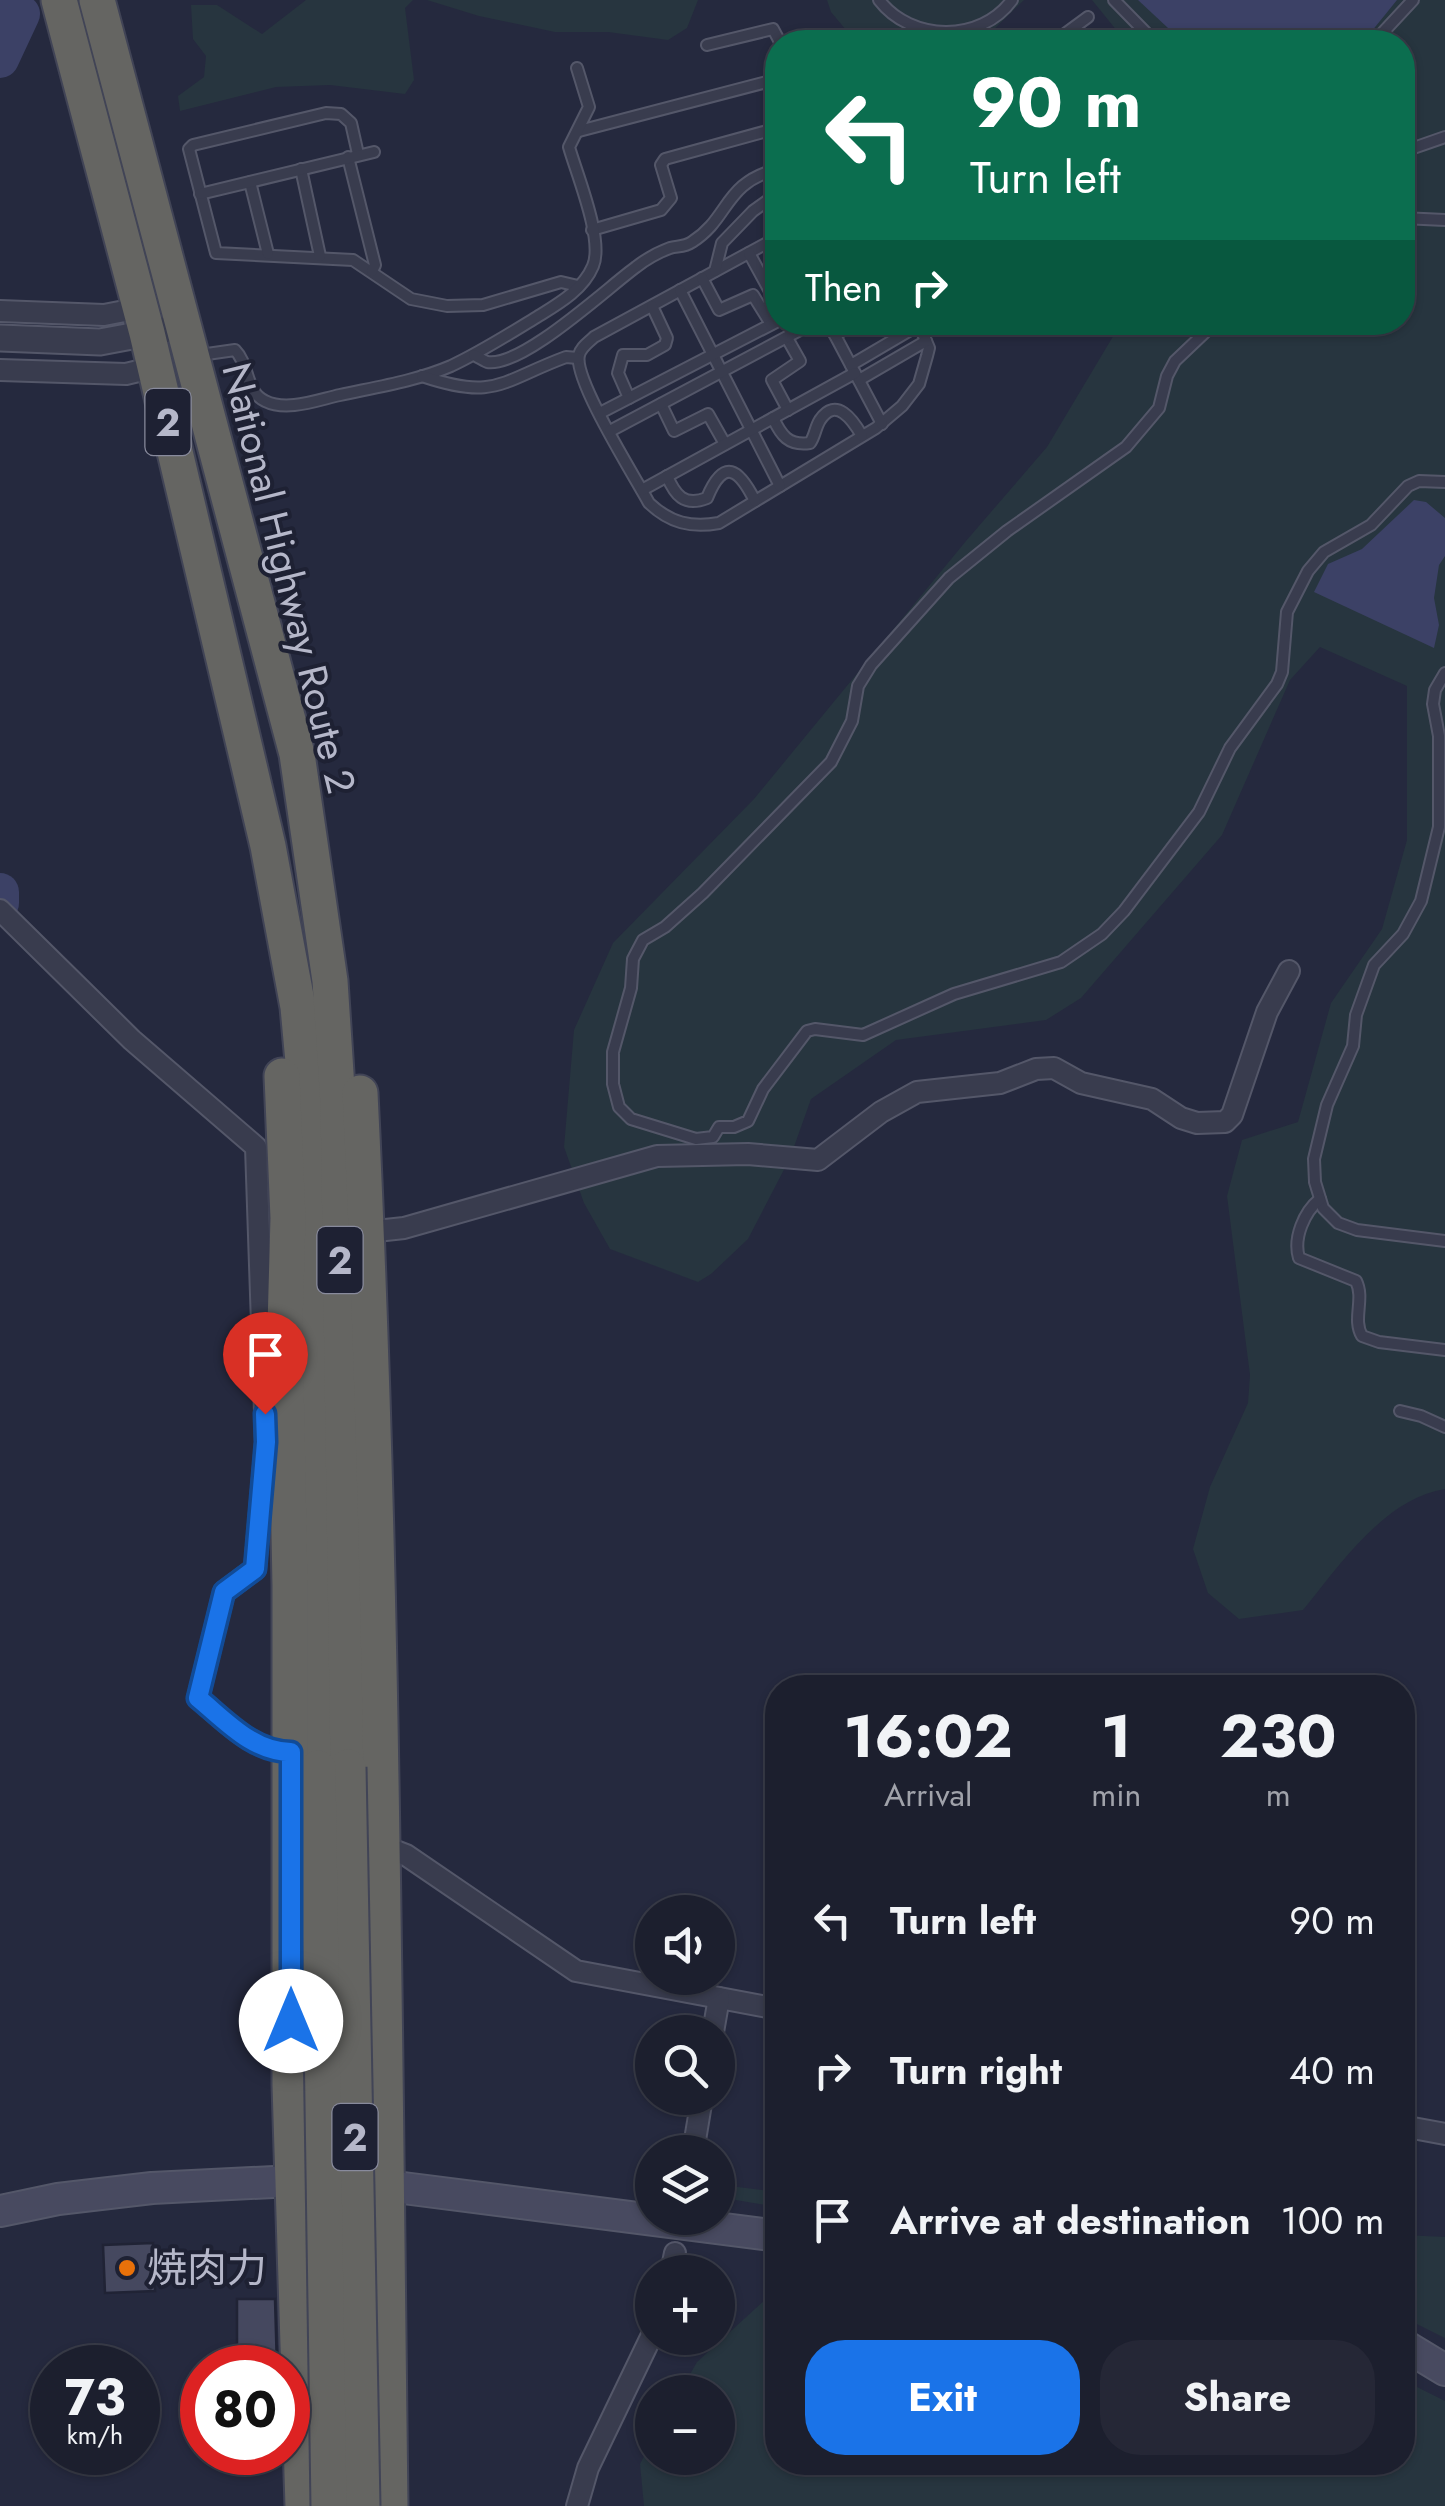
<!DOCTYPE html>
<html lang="en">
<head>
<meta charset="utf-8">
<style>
  body { margin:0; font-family:Jost,"Noto Sans JP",sans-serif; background:#252736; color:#f1f3f6; height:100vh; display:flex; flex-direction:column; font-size:38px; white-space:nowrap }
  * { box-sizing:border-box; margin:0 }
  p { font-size:32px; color:#a0a2aa }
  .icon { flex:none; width:55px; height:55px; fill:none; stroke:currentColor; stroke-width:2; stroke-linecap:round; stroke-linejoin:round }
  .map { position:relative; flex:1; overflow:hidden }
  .sheet { position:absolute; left:765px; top:1675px; width:650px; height:800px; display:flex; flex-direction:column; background:#1c1f2e; border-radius:40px; box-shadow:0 2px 8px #0004,0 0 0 2px #3a3d4a }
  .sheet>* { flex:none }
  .banner { position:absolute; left:765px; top:30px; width:650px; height:305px; border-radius:40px; box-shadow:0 2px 8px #0004,0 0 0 2px #3a3d4a; background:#0b6e4f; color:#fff; overflow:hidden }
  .fabs { position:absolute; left:635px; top:1895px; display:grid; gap:20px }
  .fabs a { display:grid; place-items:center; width:100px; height:100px; border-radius:50%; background:#1c1f2e; box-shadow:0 2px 8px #0004,0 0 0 2px #3a3d4a; font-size:50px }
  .speed { position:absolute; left:30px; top:2345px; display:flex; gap:20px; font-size:50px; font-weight:700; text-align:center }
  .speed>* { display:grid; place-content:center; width:130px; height:130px; border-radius:50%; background:#1c1f2e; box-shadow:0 2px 8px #0004,0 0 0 2px #3a3d4a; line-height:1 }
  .speed small { font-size:25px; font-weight:400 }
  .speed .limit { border:15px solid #d22; background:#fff; color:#111 }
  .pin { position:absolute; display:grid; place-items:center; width:85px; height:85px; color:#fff; margin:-102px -42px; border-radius:50% 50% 50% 0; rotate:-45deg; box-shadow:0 0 10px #0007 }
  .pin .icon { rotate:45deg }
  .me { position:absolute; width:110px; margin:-55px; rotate:0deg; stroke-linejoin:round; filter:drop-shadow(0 0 8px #0008) }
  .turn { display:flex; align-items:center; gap:35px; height:210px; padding:0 40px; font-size:45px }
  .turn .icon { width:130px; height:130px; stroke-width:2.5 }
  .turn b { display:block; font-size:70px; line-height:85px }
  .then { display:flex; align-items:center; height:95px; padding:0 40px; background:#0003; gap:20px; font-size:38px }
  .eta { display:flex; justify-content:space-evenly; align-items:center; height:170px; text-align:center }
  .eta b { font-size:60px; font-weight:700; line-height:70px }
  .primary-button { display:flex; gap:20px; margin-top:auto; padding:20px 40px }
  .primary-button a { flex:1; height:115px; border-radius:40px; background:#1a73e8; color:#fff; font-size:40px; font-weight:700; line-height:115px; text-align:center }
  .primary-button a+a { background:#252736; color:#f1f3f6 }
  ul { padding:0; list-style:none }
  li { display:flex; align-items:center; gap:30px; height:150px; padding:0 40px }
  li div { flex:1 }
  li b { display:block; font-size:38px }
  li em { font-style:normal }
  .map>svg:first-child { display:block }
  .green { fill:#27353f }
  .water { fill:#3c4166 }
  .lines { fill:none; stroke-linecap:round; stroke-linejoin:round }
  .river { stroke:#3c4166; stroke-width:38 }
  .building { fill:#45485f; stroke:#202335; stroke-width:2.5 }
  .service-casing { stroke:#545769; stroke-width:14 }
  .minor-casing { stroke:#545769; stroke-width:24 }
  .tertiary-casing { stroke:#545769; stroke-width:29 }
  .secondary-casing { stroke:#545769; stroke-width:34 }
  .trunk-casing { stroke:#414456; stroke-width:39 }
  .service { stroke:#393c4e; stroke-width:10 }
  .minor { stroke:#393c4e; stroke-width:20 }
  .tertiary { stroke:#393c4e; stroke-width:25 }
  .secondary { stroke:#484a60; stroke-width:30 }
  .trunk { stroke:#656562; stroke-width:35 }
  .trunk-bridge-casing { stroke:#414456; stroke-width:39; stroke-linecap:butt }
  .trunk-bridge { stroke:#656562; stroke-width:35 }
  .route-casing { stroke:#114b97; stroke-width:25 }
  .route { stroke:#1a73e8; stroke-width:18 }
  .food-dot { fill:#e8710a; stroke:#1e2133; stroke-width:4 }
  .labels { text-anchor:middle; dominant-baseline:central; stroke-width:8; stroke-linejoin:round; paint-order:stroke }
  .shield { fill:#1e2133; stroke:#888a9c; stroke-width:2.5 }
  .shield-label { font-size:38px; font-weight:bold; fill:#b5b7c9 }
  .street-label { font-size:40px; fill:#b5b7c9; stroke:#1e2133 }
  .poi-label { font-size:40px; fill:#b5b7c9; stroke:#1e2133; text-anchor:start }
</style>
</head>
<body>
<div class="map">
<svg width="1445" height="2506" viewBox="0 0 1445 2506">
  <rect width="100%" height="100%" fill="#25293e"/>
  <!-- green -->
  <g class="green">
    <polygon points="306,0 413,0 405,8 414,80 405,94 330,85 276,87 180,111 178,96 204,77 206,56 193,39 191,5 217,5 262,34"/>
    <polygon points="427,0 698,0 687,28 668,40 608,32 555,32 479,16"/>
    <polygon points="827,0 1024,0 981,42 856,42 831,12"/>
    <path d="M1092,0H1445V1489C1385,1498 1339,1566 1303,1610L1239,1619L1208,1593L1193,1549L1210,1487L1248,1403L1250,1375L1227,1196L1242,1140L1298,1122L1331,1003L1382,929L1407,840V686L1320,647L1290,680L1222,835L1081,998L1046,1020L896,1040L811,1099L790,1158L748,1239L711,1274L698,1282L610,1249L584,1203L564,1147L574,1030L613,943L754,799L966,541L1047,447L1121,323L1402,322V42H1126Z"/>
    <polygon points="722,2185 777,2192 777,2207 718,2197"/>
    <polygon points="1403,2235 1445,2237 1445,2338 1403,2317"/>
    <polygon points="777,2289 778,2462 1402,2462 1403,2380 1445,2401 1445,2506 644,2506 640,2464 652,2441 652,2458 718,2458 718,2392 680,2392 697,2362"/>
  </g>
  <!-- water -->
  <g class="water">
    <polygon points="1138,0 1397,0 1363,42 1183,42"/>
    <polygon points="1414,500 1426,502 1445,518 1445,556 1439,565 1434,598 1439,625 1434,648 1314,592 1328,564 1362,549"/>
  </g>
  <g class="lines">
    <!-- river -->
    <g class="river">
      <polyline points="0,59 21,14 3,0"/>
      <polyline points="0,892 0,903"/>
    </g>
  </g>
  <!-- building -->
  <g class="building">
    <polygon points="153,2243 155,2291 105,2293 103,2245"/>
    <polygon points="237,2299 275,2299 277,2368 237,2368"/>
  </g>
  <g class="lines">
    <defs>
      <g id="service">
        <path d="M879,0C911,42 981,43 1012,0"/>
        <polyline points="1114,0 1155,42"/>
        <polyline points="1054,42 1088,17"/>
        <polyline points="1374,42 1413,0"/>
        <polyline points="707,45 773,29 780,42"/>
        <polyline points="579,131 778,79"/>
        <polyline points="1402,152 1445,137"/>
        <polyline points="358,154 351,123 341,114 326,113 193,145 189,149 216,253 353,260 411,299 447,306 483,305 561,282 578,286"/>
        <polyline points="348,157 375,265 372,271"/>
        <polyline points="301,169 320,256"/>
        <polyline points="250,182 268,254"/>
        <polyline points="200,194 374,152"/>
        <polyline points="1402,218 1445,220"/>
        <polyline points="592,230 661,210 671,198 661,165 665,159 778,128"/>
        <path d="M778,237L594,337C588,343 581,347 579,355C573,379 635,477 649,503C670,523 691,528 719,523L876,428L902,406L919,384L927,356L929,348L918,322"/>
        <polyline points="749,253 778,306"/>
        <polyline points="715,271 722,243 753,211 778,193"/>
        <polyline points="702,278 719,310 753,295 771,324"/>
        <polyline points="680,290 780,486"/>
        <polyline points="828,322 882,424"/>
        <polyline points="1216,322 1175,361 1167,376 1159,408 1126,447 1007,531 949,578 871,665 858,686 852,721 831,762 703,893 665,927 643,940 633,959 631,988 613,1052 613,1084 619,1107 631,1119 696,1139 713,1137 719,1127 734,1127 748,1121 763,1089 807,1031 815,1029 863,1035 954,994 1061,962 1102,934 1124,911 1199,812 1230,748 1277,684 1282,672 1287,612 1308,571 1324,552 1371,525 1408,486 1419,481 1445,482"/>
        <polyline points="835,335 857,322"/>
        <polyline points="787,338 800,361 772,380 788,410"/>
        <path d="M200,355L235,350C250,365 245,392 265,401C287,412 317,400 340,395C377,387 416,381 451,366C481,352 509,334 537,317C558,304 583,290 593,266C604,240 577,175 569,147L589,107L577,68"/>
        <path d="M474,355C475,355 486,362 487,362C522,368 607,288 636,267C645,260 659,252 670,248C677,246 685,247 692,242C730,218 723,183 778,169"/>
        <polyline points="851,365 919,325"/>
        <path d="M422,376C496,401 501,381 566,357L578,358"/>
        <polyline points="859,380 926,341"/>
        <polyline points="629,398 618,373 623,355 647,355 665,345 667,338 652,306"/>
        <polyline points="661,404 674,431 708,414 725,444"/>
        <polyline points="600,413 778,321"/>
        <path d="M773,418C781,435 788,446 810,443C815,436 815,428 820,420C836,396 853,420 862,436"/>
        <polyline points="610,431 815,322"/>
        <path d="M667,476C675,495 684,507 707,498C724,457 739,469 755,501"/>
        <polyline points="642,490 855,373"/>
        <polyline points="1445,673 1435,690 1433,704 1439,736 1439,827 1421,901 1403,934 1374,965 1356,1015 1353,1046 1327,1105 1314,1159 1315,1182 1323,1208 1338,1223 1357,1230 1445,1241"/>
        <path d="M1320,1199C1304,1212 1293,1238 1299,1258L1356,1281C1365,1299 1352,1319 1362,1336L1379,1342L1445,1350"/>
        <polyline points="1400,1411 1421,1416 1445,1427"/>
      </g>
      <g id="minor">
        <polyline points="0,311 104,315 140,308"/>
        <polyline points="0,370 126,374 155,367"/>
        <path d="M0,910L132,1040L256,1147L266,1442L255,1569L224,1592L198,1698C226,1721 253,1752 291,1752"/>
        <polyline points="367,1232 404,1228 657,1156 748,1154 818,1160 881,1112 917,1092 1000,1083 1036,1069 1054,1068 1081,1083 1152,1099 1181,1118 1197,1123 1225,1122 1232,1115 1267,1012 1289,971"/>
        <polyline points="380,1850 393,1850 406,1855 576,1971 778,2009"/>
        <polyline points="713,2032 719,1998"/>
        <polyline points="1402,2126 1445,2134"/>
        <polyline points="693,2152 702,2098"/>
        <polyline points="671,2272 675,2253"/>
        <polyline points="577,2506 588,2468 652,2335"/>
      </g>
      <polyline id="tertiary" points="0,338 100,342 164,330"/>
      <g id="secondary">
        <polyline points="364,2183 778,2236"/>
        <polyline points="0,2211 58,2199 152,2188 313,2180"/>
        <polyline points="1402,2344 1445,2370"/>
      </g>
      <g id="trunk">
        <polyline points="59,0 147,333 268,846 298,1007 309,1127 318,1768"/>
        <polyline points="97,0 297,754 330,981 338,1104 348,1767"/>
        <polyline points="282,1076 288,1218 285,1326 290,1585 290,2085 303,2506"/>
        <path d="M360,1093C383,1564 384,2035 390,2506"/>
      </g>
    </defs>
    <!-- service casing -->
    <use href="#service" class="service-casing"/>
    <!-- minor casing -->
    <use href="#minor" class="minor-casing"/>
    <!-- tertiary casing -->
    <use href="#tertiary" class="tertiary-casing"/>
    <!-- secondary casing -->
    <use href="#secondary" class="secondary-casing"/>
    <!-- trunk casing -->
    <use href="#trunk" class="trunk-casing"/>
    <!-- service -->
    <use href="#service" class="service"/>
    <!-- minor -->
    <use href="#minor" class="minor"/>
    <!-- tertiary -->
    <use href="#tertiary" class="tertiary"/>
    <!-- secondary -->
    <use href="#secondary" class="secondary"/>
    <!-- trunk -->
    <use href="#trunk" class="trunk"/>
    <defs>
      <g id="trunk-bridge">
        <polyline points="348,1767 362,2506"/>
        <polyline points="318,1768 329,2506"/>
      </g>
    </defs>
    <!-- trunk-bridge casing -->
    <use href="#trunk-bridge" class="trunk-bridge-casing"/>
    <!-- trunk-bridge -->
    <use href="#trunk-bridge" class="trunk-bridge"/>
  </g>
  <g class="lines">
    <defs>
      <path id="route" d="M265,1414L266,1442L255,1569L224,1592L198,1698C226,1721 253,1752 291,1752V2021"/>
    </defs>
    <!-- route casing -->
    <use href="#route" class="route-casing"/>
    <!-- route -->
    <use href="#route" class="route"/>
  </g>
  <!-- markers -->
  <circle class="food-dot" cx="127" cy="2268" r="10"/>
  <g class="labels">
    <!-- shield labels -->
    <g class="shield">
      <rect x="145.5" y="389" width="45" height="66" rx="8"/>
      <rect x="317.5" y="1227" width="45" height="66" rx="8"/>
      <rect x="332.5" y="2104" width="45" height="66" rx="8"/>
    </g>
    <g class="shield-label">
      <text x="168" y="422">2</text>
      <text x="340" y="1260">2</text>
      <text x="355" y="2137">2</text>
    </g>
    <!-- street labels -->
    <g class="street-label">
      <text transform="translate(289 578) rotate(76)">National Highway Route 2</text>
    </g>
    <!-- poi labels -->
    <g class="poi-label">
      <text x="147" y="2268">焼肉力</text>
    </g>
  </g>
</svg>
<div class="fabs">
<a><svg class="icon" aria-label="sound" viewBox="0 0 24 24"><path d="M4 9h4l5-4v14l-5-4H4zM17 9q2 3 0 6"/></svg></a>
<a><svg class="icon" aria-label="search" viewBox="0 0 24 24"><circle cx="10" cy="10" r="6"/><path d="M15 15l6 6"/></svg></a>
<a><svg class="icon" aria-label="layers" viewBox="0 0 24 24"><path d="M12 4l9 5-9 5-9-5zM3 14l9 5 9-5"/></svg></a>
<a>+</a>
<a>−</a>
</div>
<div class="speed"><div>73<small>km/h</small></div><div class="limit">80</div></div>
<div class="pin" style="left:265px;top:1414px;background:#d93025"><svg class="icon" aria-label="arrive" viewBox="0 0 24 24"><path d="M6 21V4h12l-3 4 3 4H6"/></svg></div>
<svg class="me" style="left:291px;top:2021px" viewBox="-20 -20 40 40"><circle r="19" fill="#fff"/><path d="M0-13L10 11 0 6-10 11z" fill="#1a73e8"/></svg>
<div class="banner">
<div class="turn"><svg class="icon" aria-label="left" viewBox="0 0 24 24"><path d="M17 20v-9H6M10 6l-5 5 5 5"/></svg><div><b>90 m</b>Turn left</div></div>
<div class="then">Then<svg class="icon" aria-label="right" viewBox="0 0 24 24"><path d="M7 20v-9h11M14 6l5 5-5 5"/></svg></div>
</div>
<section class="sheet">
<div class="eta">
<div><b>16:02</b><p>Arrival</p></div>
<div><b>1</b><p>min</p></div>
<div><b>230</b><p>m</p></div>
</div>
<ul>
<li><svg class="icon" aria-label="left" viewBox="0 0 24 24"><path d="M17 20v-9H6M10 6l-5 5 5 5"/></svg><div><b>Turn left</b></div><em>90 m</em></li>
<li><svg class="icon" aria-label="right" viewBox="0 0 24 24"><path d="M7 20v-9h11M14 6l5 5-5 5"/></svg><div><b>Turn right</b></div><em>40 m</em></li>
<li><svg class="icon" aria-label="arrive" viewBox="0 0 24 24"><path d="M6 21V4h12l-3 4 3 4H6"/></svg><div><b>Arrive at destination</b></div><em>100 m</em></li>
</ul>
<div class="primary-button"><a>Exit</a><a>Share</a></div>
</section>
</div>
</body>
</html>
